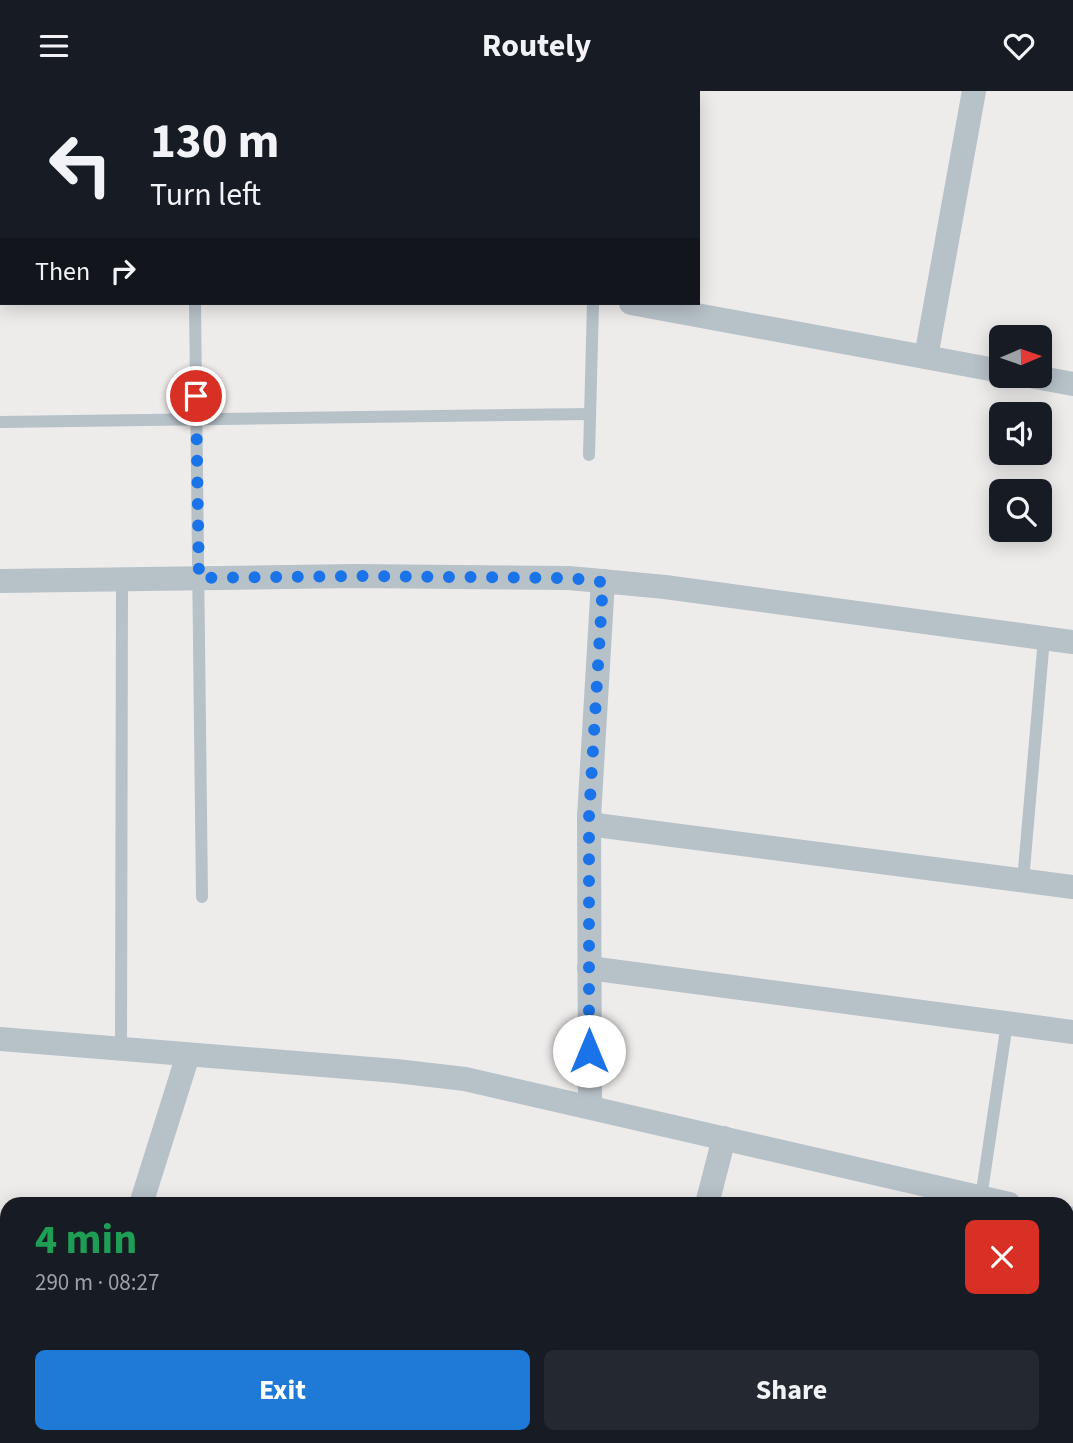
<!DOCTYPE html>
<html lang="en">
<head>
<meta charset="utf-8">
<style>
  body { margin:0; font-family:"Source Sans 3",sans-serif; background:#242831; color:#f1f3f6; height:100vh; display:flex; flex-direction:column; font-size:26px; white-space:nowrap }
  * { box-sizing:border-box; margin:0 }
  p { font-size:23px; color:#9ea1a6 }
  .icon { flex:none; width:38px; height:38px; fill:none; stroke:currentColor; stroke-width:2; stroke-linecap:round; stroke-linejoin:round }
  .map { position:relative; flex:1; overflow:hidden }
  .side { position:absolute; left:0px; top:1106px; width:1074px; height:247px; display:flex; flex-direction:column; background:#171b24; border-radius:21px 21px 0 0; box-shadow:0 4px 18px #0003 }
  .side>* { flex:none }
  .top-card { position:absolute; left:0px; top:0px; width:700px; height:214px; box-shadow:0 4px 18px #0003; background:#171b24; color:#f1f3f6; overflow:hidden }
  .needle { width:46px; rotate:88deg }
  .tools { position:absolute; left:989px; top:234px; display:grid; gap:14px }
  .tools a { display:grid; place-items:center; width:63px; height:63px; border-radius:10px; background:#171b24; box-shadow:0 4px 18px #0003; font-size:35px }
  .pin { position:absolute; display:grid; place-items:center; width:60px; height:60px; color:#fff; margin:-30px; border:4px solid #fff; border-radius:50%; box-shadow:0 2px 7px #0007 }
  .me { position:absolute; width:77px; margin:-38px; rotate:0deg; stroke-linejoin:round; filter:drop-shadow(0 0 5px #0008) }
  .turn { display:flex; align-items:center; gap:24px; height:147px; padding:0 35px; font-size:32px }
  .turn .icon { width:91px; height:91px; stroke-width:2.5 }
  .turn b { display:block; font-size:49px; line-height:60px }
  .then { display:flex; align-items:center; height:66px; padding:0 35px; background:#0003; gap:14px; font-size:26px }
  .round { display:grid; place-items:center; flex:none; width:74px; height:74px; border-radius:10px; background:#242831 }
  .head { display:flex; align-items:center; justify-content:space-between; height:119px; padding:0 35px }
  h1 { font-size:42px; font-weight:700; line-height:52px; color:#1e9e55 }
  .action { display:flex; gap:14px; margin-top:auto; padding:14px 35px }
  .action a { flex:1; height:80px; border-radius:10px; background:#1e7ad6; color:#fff; font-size:28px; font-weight:700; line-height:80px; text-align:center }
  .action a+a { background:#242831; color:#f1f3f6 }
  header { display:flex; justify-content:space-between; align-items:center; height:91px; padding:0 35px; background:#171b24; font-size:32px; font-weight:700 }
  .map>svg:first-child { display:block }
  .building { fill:#c5c9ce; stroke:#cfd2d7; stroke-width:2 }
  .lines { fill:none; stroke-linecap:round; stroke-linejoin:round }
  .service { stroke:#b7c1c8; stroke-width:12 }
  .minor { stroke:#b7c1c8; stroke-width:24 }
  .route { stroke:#1a73e8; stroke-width:12; stroke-dasharray:0 21.6 }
</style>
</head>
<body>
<header><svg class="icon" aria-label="menu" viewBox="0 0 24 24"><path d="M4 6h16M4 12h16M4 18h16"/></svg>Routely<svg class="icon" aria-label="heart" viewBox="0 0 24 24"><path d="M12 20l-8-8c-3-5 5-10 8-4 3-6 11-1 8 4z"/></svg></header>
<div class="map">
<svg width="1073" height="1352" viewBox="0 0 1073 1352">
  <rect width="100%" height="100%" fill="#eeebeb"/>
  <!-- building -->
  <g class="building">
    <polygon points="1068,1151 1073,1152 1073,1188 1068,1187"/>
    <polygon points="1068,1187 1073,1188 1073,1206 1069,1223"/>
  </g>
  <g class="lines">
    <!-- service -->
    <g class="service">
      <polyline points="195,212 202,806"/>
      <polyline points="0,331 590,323"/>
      <polyline points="589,364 593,212"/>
      <polyline points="1023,790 1044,547"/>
      <polyline points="121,959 122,488"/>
      <polyline points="981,1107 1007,932"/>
    </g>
    <!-- minor -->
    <g class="minor">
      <polyline points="51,2 52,0"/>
      <polyline points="428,2 428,0"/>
      <polyline points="0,49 2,49"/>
      <polyline points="631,212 1001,280"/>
      <polyline points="926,266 974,0"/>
      <polyline points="1030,285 1073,293"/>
      <polyline points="0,490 354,485 569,487 665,496 1073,551"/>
      <polyline points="589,726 596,734 1073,796"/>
      <polyline points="589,877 1073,941"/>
      <polyline points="0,948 396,980 465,988 1009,1113"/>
      <polyline points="590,1016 589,726 603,490"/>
      <polyline points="141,1113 188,964"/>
      <polyline points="707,1113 724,1047"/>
      <polyline points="1068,1127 1073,1128"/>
      <polyline points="1037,1346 1062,1352"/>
      <polyline points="6,1352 9,1346"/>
      <polyline points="307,1352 312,1346"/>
      <polyline points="647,1352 648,1346"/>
    </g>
  </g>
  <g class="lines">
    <!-- route -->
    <polyline class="route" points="196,305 199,487 354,485 569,487 603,491 589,726 589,960"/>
  </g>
</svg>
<div class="tools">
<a><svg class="needle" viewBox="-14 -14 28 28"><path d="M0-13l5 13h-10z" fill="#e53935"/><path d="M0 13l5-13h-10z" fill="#9ea1a6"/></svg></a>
<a><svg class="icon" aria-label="sound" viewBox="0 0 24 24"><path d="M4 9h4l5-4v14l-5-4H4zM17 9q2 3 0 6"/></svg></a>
<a><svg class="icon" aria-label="search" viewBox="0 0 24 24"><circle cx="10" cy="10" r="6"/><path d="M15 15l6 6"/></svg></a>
</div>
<div class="pin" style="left:196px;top:305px;background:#d93025"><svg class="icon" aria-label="arrive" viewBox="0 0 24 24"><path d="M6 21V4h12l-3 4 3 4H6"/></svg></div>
<svg class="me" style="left:589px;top:960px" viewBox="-20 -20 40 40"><circle r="19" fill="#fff"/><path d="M0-13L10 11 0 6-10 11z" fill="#1a73e8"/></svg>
<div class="top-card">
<div class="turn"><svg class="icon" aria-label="left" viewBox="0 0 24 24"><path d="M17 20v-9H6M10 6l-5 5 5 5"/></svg><div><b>130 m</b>Turn left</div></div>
<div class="then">Then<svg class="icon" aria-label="right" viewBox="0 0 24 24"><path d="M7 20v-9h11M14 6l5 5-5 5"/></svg></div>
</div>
<section class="side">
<div class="head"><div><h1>4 min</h1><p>290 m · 08:27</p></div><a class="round" style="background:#d93025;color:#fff"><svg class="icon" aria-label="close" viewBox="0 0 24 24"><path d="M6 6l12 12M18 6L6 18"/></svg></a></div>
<div class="action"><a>Exit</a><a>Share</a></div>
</section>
</div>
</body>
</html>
